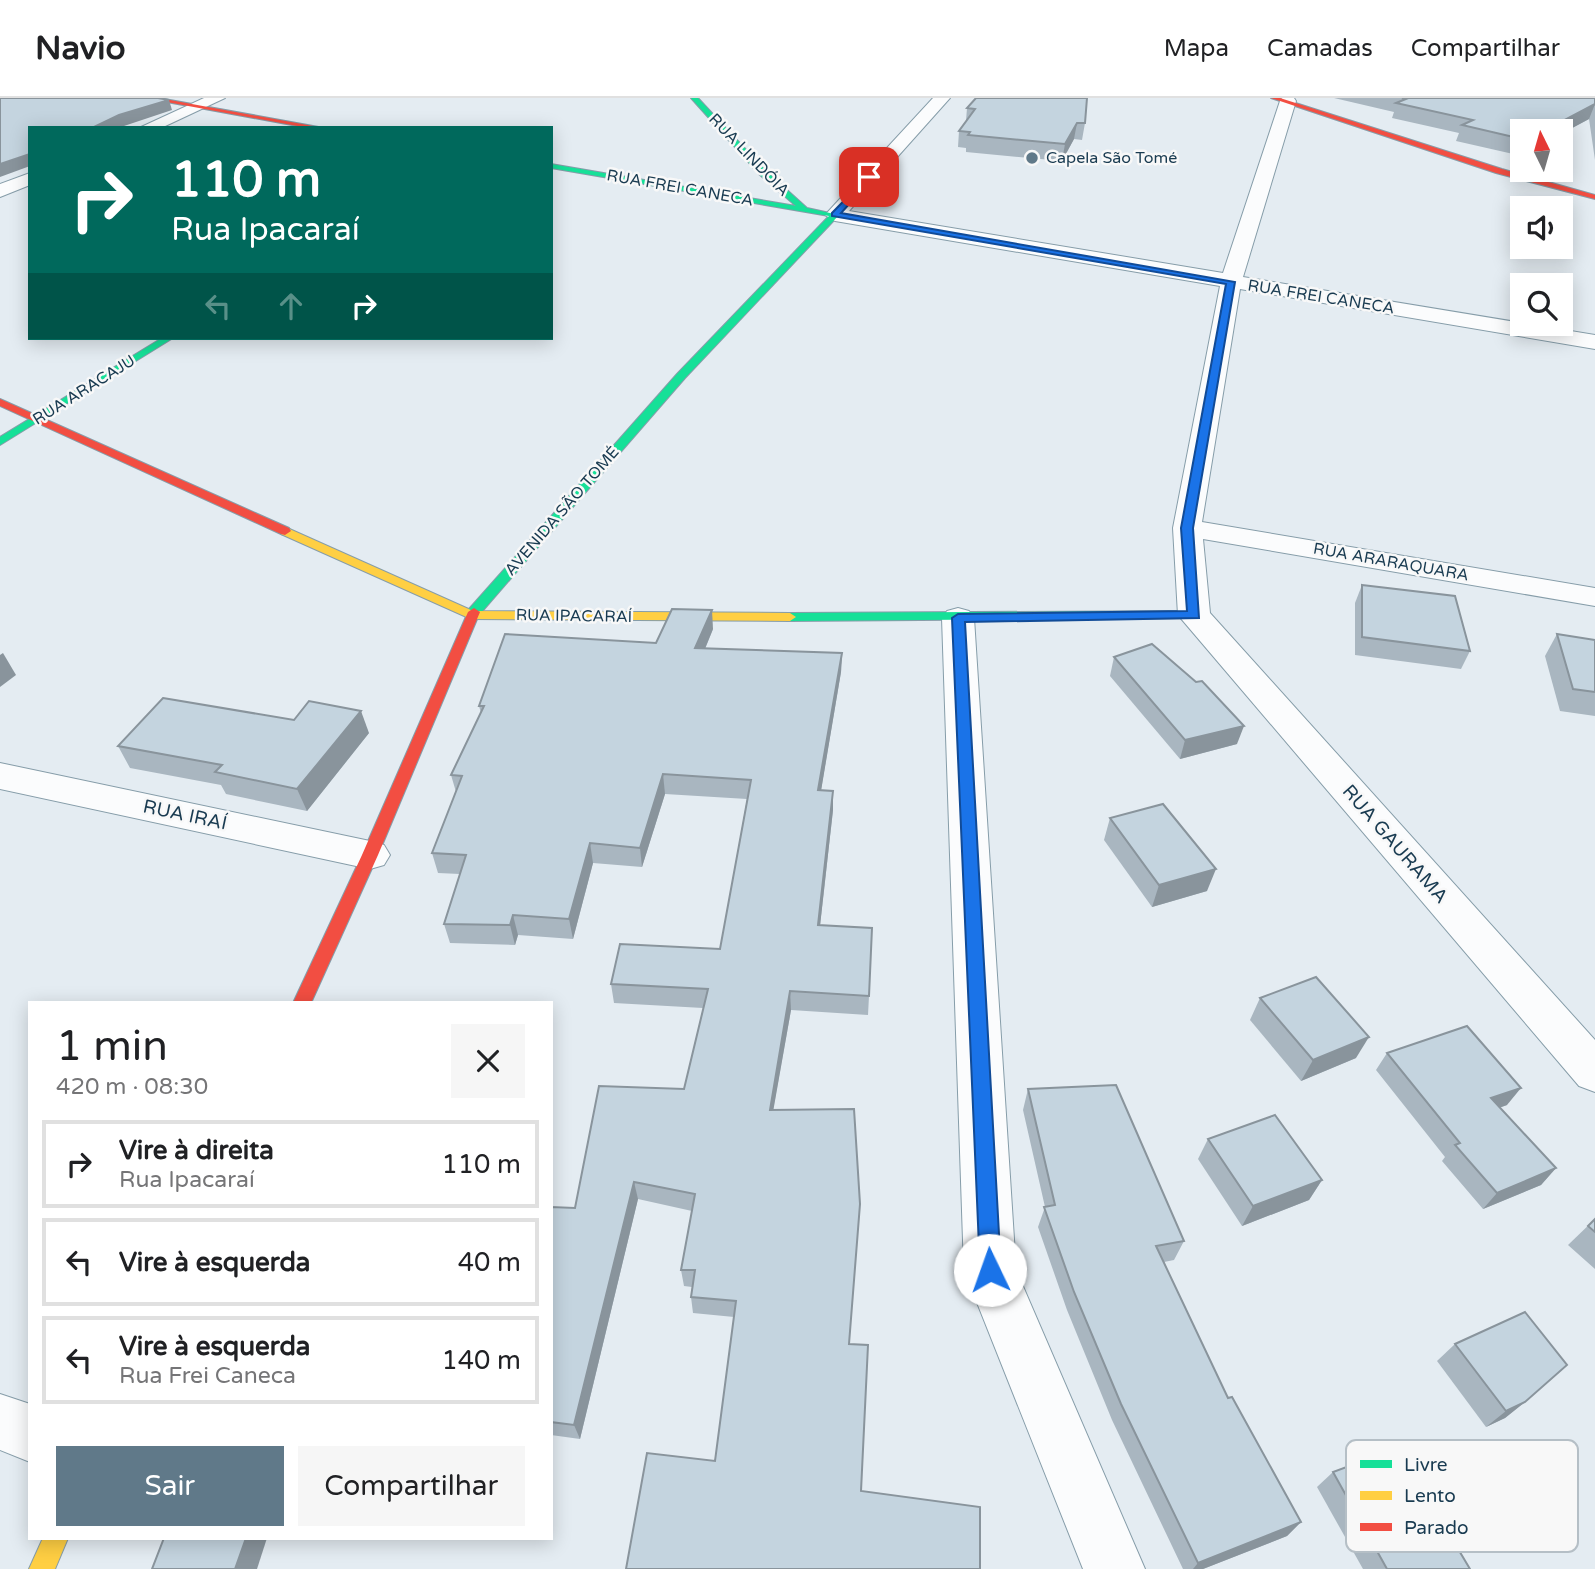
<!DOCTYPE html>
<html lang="pt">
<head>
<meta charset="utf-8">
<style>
  body { margin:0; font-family:"Varela Round",sans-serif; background:#f6f6f6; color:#202124; height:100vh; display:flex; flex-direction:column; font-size:26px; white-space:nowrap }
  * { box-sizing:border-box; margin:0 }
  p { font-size:23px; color:#757577 }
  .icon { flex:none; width:38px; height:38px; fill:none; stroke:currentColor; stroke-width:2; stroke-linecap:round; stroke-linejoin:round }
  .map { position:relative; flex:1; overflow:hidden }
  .details { position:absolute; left:28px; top:903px; width:525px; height:539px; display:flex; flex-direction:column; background:#fff; border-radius:0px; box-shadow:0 4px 18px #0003 }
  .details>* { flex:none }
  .guide { position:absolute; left:28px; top:28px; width:525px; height:214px; border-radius:0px; box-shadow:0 4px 18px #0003; background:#00695c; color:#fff; overflow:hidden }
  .needle { width:46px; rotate:355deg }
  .fabs { position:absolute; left:1510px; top:21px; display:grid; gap:14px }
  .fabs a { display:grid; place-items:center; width:63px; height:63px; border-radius:0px; background:#fff; box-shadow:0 4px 18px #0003; font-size:35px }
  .pin { position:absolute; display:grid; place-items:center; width:60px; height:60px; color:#fff; margin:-30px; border-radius:14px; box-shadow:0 4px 10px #0006 }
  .me { position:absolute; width:77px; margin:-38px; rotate:357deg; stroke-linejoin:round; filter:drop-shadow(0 0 5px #0008) }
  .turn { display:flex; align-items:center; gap:24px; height:147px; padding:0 28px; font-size:32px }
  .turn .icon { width:91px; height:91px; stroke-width:2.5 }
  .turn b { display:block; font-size:49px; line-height:60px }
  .lanes { display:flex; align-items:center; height:66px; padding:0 28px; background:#0003; justify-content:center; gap:35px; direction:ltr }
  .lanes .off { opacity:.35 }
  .round { display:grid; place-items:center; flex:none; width:74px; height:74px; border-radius:0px; background:#f6f6f6 }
  .head { display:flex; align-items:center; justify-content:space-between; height:119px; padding:0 28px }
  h1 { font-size:42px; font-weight:600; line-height:52px }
  .primary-button { display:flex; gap:14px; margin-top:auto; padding:14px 28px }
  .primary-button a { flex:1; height:80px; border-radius:0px; background:#607989; color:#fff; font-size:28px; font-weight:600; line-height:80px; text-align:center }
  .primary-button a+a { background:#f6f6f6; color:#202124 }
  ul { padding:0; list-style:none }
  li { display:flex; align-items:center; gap:21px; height:88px; margin:0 14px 10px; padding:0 14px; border:4px solid #e0e0e0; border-radius:0px }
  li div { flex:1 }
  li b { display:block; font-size:26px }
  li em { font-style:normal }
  header { display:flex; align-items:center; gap:42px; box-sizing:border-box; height:98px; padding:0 35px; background:#fff; border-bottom:2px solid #e0e0e0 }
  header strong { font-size:33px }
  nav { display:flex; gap:38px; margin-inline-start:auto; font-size:24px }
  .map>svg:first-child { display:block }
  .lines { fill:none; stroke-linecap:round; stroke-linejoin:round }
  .street-casing { stroke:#869da9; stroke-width:2 }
  .fast-casing { stroke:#869da9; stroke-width:2 }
  .slow-casing { stroke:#869da9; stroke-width:2 }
  .jam-casing { stroke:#869da9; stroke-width:2 }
  .street { fill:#fbfcfd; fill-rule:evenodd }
  .fast { fill:#16e098; fill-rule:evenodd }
  .slow { fill:#ffcf43; fill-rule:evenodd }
  .jam { fill:#f24e42; fill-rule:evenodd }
  .wall { fill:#a9b6c0 }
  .shaded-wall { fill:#89949c }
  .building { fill:#c4d4df; stroke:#89949c; stroke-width:2 }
  .route { fill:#1a73e8; stroke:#114b97; stroke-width:2 }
  .poi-dot { fill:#607989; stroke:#f8f8f8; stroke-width:2.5 }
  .labels { text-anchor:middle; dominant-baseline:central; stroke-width:5; stroke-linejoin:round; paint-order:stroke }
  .far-street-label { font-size:16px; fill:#193b51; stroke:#f8f8f8 }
  .far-poi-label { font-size:16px; fill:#193b51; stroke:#f8f8f8; text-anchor:start }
  .street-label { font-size:19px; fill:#193b51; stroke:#f8f8f8 }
  .key { fill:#f8f8f8; stroke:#b5bfc6; stroke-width:2 }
  .key-label { font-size:19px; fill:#193b51 }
</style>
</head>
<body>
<header>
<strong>Navio</strong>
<nav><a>Mapa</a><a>Camadas</a><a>Compartilhar</a></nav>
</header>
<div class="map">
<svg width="1595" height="1471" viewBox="0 0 1595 1471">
  <rect width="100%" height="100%" fill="#e4ecf2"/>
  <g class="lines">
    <defs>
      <g id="street">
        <polygon points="204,0 225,0 161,30 139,30"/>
        <polygon points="933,0 950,0 849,113 1223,175 1280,3 1282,0 1294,0 1296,3 1243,179 1595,237 1595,251 1240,191 1202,424 1595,490 1595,508 1203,441 1210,515 1595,942 1595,994 1579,988 1178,517 1173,430 1220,188 835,123 825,117"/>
        <polygon points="30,75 30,87 0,99 0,86"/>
        <polygon points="958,510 969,513 974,520 1016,1172 1145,1471 1083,1471 964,1172 942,520 947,513"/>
        <polygon points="0,665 370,743 384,747 390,757 384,767 370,771 0,691"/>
        <polygon points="0,1296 30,1306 30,1364 0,1352"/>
      </g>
      <g id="fast">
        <polygon points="691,0 698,0 766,73 807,110 839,117 685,280 479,517 469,517 469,511 677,276 829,118 551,70 551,66 796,108 760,77"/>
        <polygon points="162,240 173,240 0,347 0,339"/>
        <polygon points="1194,513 1199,514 1199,520 790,523 784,519 790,515"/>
      </g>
      <g id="slow">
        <polygon points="285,429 473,513 790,515 796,519 790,523 471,521 281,436 281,430"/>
        <polygon points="43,1440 68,1440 55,1471 29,1471"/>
      </g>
      <g id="jam">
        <polygon points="145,0 159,0 324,30 308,30"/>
        <polygon points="1271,0 1280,0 1502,71 1595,97 1595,101 1496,75"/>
        <polygon points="0,301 289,430 291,433 285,437 281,436 0,308"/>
        <polygon points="474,510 480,514 378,757 311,905 293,905 362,757 468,514"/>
      </g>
    </defs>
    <!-- street casing -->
    <use href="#street" class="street-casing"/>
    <!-- fast casing -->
    <use href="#fast" class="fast-casing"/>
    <!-- slow casing -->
    <use href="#slow" class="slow-casing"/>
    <!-- jam casing -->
    <use href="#jam" class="jam-casing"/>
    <!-- street -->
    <use href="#street" class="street"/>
    <!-- fast -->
    <use href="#fast" class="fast"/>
    <!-- slow -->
    <use href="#slow" class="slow"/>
    <!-- jam -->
    <use href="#jam" class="jam"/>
  </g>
  <!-- wall -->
  <g class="wall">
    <polygon points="1334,0 1595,0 1595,62 1589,21 1561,36 1561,33 1522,33 1522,58 1456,43 1459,35 1392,20 1394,14"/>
    <polygon points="967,10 1085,25 1082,42 1074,41 1062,63 966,54 966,50 958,49 959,33 966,23"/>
    <polygon points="1362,487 1470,553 1461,571 1355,557 1355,505"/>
    <polygon points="713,531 705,551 842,555 841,574 821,692 833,712 820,827 869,898 868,917 791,912 773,1012 849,1246 861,1393 980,1471 715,1363 734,1219 693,1215 691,1199 692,1189 684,1188 681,1172 692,1113 638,1101 580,1341 551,1337 551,1109 575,1110 684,991 703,910 614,905 611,886 720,851 747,701 665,696 642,769 593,765 573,841 518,837 515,847 450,845 444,826 460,776 438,775 432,755 456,694 451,677 481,615 479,608 656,545"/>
    <polygon points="1557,536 1595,542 1595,618 1560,613 1545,558"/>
    <polygon points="1114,559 1237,646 1180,661 1110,578"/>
    <polygon points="369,635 307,713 226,696 221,687 130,670 118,648"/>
    <polygon points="1110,720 1207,793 1152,809 1104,742"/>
    <polygon points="1260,900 1356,960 1301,983 1250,922"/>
    <polygon points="1387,955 1507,1007 1499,1010 1556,1070 1541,1087 1483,1111 1442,1063 1445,1059 1376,972"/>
    <polygon points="1028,991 1184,1143 1174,1162 1164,1164 1228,1300 1301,1424 1287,1438 1203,1471 1183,1471 1112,1322 1067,1212 1038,1129 1045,1109 1023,1012"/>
    <polygon points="1208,1041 1322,1082 1309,1102 1242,1128 1198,1061"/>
    <polygon points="1595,1121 1595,1171 1568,1147"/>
    <polygon points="1455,1246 1525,1304 1505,1320 1486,1329 1437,1263"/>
    <polygon points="1333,1374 1470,1471 1363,1471 1317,1389"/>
  </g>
  <!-- shaded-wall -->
  <g class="shaded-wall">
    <polygon points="169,2 172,12 118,30 92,30 119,17"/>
    <polygon points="1595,6 1589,21 1561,36 1561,33 1544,33"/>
    <polygon points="1077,25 1074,41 1062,63 1065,46"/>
    <polygon points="30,56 30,68 0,79 0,66"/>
    <polygon points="712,512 713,531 697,570 695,550"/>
    <polygon points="3,555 16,577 0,589 0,557"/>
    <polygon points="842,555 841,574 818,711 818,692"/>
    <polygon points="361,613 369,635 307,713 297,691"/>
    <polygon points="1244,628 1237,646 1180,661 1185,642"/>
    <polygon points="663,676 665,696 642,769 640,750"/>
    <polygon points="833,693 833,712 818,846 818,827"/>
    <polygon points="590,745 593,765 573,841 569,821"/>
    <polygon points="1216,771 1207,793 1152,809 1159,787"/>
    <polygon points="513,817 518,837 515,847 510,827"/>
    <polygon points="790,893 791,912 770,1031 770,1012"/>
    <polygon points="1369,939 1356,960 1301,983 1313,962"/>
    <polygon points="1521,990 1507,1007 1478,1017 1491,1000"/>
    <polygon points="1556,1070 1541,1087 1483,1111 1497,1095"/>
    <polygon points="1322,1082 1309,1102 1242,1128 1253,1108"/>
    <polygon points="634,1084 638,1101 580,1341 574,1327"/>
    <polygon points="1525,1304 1505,1320 1486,1329 1506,1313"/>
    <polygon points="1301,1424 1287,1438 1203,1471 1193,1471 1198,1465"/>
    <polygon points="246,1440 267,1440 257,1471 235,1471"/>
  </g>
  <!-- building -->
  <g class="building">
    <polygon points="0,0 158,0 169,2 119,17 92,30 30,30 30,56 0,66"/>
    <polygon points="976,0 1087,0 1085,25 1077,25 1065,46 968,37 970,34 959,33 975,11 967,10"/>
    <polygon points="1402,0 1595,0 1595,6 1544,33 1522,33 1522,41 1462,27 1473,22 1396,5 1406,1"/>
    <polygon points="1362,487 1455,498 1470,553 1362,539"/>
    <polygon points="672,511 712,512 695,550 842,555 818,692 833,693 818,827 872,830 869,898 790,893 770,1012 854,1011 860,1106 849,1246 868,1247 861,1393 980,1409 980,1471 626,1471 647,1355 715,1363 736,1203 691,1199 695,1172 681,1172 695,1096 634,1084 574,1327 551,1324 551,1109 575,1110 599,988 684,991 708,891 611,886 620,846 720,851 751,682 663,676 640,750 590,745 569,821 513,817 510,827 444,826 466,757 432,755 462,678 451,677 484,608 479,608 505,536 656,545"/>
    <polygon points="1557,536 1595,542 1595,594 1573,591"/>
    <polygon points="1152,546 1196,584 1202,583 1244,628 1185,642 1114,559"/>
    <polygon points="163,600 294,622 309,603 361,613 297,691 215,674 222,667 118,648"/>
    <polygon points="1163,706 1216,771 1159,787 1110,720"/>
    <polygon points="1316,879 1369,939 1313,962 1260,900"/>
    <polygon points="1467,928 1521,990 1491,1000 1556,1070 1497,1095 1455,1047 1460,1045 1387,955"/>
    <polygon points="1116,987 1184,1143 1156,1148 1228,1300 1232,1299 1301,1424 1198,1465 1121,1306 1074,1194 1044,1109 1055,1107 1028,991"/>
    <polygon points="1275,1017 1322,1082 1253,1108 1208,1041"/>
    <polygon points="1595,1121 1595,1134 1588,1128"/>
    <polygon points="1525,1214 1567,1267 1525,1304 1506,1313 1455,1246"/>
    <polygon points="1398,1350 1470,1471 1387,1471 1333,1374"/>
    <polygon points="164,1440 246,1440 235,1471 152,1471"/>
  </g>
  <!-- route -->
  <polygon class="route" points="869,77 872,81 841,115 1235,184 1193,430 1199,520 965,524 1001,1172 998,1179 990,1182 983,1179 980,1172 952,520 958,516 1187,513 1181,430 1226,186 832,118 832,115"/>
  <!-- markers -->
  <circle class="poi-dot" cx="1032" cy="60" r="7"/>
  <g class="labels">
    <!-- far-street labels -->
    <g class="far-street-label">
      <text transform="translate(749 57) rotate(46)">RUA LINDÓIA</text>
      <text transform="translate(680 90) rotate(10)">RUA FREI CANECA</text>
      <text transform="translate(1321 199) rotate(9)">RUA FREI CANECA</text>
      <text transform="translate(84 292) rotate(-32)">RUA ARACAJU</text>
      <text transform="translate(562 413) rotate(-49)">AVENIDA SÃO TOMÉ</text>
      <text transform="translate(1391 464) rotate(10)">RUA ARARAQUARA</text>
      <text transform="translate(574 518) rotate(1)">RUA IPACARAÍ</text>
    </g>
    <!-- far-poi labels -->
    <g class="far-poi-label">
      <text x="1046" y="60">Capela São Tomé</text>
    </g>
    <!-- street labels -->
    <g class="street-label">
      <text transform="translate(185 717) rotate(12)">RUA IRAÍ</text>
      <text transform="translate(1395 746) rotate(49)">RUA GAURAMA</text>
    </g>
  </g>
  <!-- legend -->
  <rect x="1346" y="1342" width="232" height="112" rx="10" class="key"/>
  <rect x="1360" y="1362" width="32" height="8" fill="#16e098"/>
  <rect x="1360" y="1393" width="32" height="9" fill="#ffcf43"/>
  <rect x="1360" y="1425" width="32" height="8" fill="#f24e42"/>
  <g class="key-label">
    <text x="1404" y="1373">Livre</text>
    <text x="1404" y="1404">Lento</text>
    <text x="1404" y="1436">Parado</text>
  </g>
</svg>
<div class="fabs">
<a><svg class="needle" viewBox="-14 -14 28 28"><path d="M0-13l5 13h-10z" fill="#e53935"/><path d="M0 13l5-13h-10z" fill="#757577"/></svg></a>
<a><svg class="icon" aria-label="sound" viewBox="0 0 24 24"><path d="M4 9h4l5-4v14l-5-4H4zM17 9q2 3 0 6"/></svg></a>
<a><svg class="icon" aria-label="search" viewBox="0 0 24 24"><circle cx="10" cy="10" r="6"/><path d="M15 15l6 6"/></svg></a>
</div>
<div class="pin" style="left:869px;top:79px;background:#d93025"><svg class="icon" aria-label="arrive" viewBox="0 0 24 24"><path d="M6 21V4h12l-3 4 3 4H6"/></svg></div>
<svg class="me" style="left:990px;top:1172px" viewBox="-20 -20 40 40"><circle r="19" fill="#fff"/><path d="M0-13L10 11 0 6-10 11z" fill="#1a73e8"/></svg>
<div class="guide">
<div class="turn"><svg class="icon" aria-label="right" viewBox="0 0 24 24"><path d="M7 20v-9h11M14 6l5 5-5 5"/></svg><div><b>110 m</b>Rua Ipacaraí</div></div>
<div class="lanes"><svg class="icon off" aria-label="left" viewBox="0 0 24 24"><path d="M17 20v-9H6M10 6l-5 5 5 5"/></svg><svg class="icon off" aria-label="ahead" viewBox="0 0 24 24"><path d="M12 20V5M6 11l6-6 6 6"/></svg><svg class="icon" aria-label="right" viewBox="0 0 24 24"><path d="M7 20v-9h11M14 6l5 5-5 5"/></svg></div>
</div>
<section class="details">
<div class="head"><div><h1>1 min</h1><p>420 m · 08:30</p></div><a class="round"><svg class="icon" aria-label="close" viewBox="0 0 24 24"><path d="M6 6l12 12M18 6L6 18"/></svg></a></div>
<ul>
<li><svg class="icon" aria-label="right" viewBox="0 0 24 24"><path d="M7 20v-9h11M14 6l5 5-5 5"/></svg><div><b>Vire à direita</b><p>Rua Ipacaraí</p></div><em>110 m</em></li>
<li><svg class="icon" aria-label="left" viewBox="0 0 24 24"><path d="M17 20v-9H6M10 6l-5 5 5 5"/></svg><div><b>Vire à esquerda</b></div><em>40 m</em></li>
<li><svg class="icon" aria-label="left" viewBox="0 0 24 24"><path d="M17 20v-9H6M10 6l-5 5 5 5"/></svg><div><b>Vire à esquerda</b><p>Rua Frei Caneca</p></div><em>140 m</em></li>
</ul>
<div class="primary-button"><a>Sair</a><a>Compartilhar</a></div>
</section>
</div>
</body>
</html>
